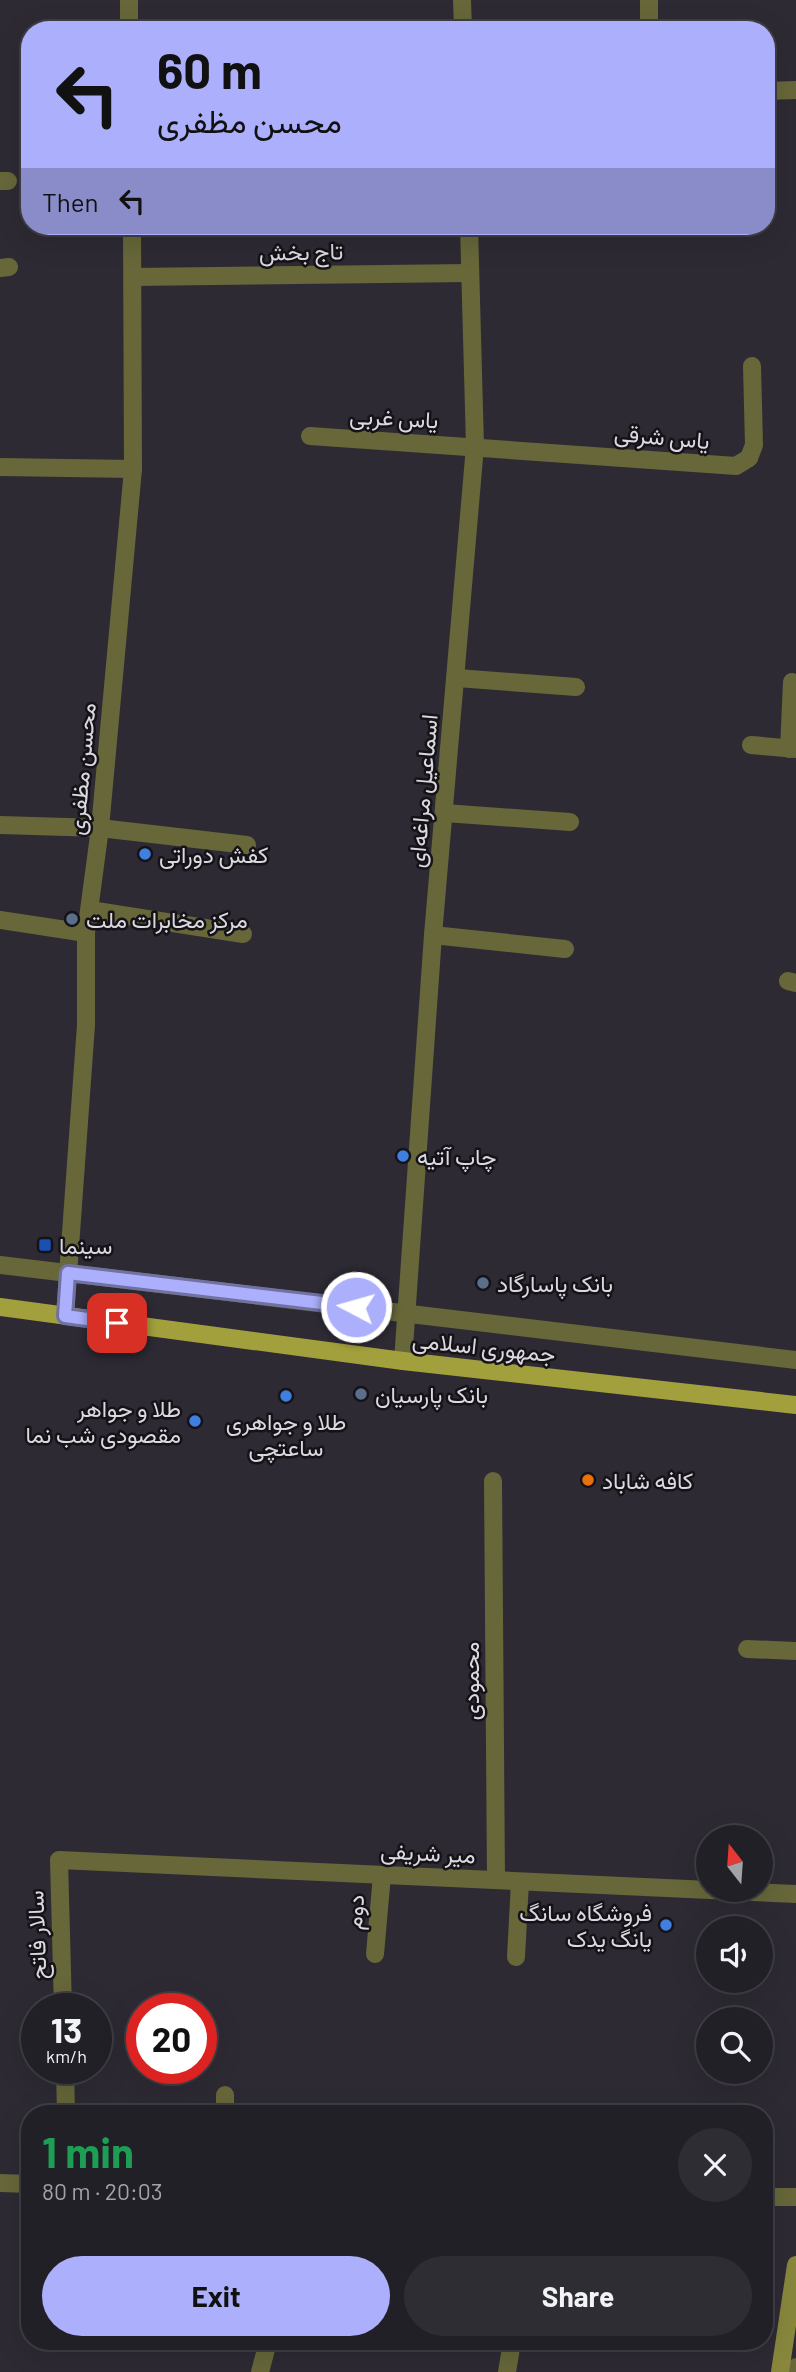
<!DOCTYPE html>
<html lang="en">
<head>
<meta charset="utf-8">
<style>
  body { margin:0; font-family:Barlow,Vazirmatn,sans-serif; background:#2e2d33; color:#f1f3f6; height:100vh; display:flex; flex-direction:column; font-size:26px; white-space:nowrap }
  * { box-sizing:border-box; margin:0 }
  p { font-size:23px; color:#a2a3a7 }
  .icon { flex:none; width:38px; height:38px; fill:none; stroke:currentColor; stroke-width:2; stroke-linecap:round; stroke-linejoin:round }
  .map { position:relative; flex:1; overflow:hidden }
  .side { position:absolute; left:21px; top:2105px; width:752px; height:245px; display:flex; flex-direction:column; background:#222027; border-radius:28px; box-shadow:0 7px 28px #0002,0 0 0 2px #3f3e44 }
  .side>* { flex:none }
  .top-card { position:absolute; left:21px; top:21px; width:754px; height:214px; border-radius:28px; box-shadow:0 7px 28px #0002,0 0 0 2px #3f3e44; background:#acaffb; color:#111; overflow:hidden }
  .needle { width:46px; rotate:343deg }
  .fabs { position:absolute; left:696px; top:1825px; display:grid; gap:14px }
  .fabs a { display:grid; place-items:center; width:77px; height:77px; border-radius:50%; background:#222027; box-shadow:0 7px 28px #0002,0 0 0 2px #3f3e44; font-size:35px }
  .speed { position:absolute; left:21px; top:1993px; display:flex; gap:14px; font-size:35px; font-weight:700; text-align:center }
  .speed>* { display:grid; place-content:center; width:91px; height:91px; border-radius:50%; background:#222027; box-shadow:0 7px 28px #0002,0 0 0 2px #3f3e44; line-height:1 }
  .speed small { font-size:18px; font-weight:400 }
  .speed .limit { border:10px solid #d22; background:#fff; color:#111 }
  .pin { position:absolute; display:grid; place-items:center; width:60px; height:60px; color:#fff; margin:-30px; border-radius:14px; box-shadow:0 4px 10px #0006 }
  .me { position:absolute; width:77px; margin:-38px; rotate:276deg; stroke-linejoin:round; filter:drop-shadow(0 0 5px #0008) }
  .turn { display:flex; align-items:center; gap:24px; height:147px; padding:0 21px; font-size:32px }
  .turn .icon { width:91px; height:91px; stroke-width:2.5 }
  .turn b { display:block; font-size:49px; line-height:60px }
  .then { display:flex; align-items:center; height:66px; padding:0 21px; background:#0003; gap:14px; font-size:26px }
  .round { display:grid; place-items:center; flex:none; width:74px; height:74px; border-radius:37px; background:#2e2d33 }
  .overview { display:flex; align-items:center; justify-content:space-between; height:119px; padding:0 21px }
  h1 { font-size:42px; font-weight:700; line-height:52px; color:#1e9e55 }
  .cta { display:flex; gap:14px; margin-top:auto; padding:14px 21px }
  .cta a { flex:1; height:80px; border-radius:42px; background:#acaffb; color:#111; font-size:28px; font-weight:700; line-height:80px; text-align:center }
  .cta a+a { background:#2e2d33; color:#f1f3f6 }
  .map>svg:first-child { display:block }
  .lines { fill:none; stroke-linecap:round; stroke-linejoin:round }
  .service { stroke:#67673a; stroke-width:18 }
  .minor { stroke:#67673a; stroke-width:18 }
  .tertiary { stroke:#67673a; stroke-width:18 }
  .secondary { stroke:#88873d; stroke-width:18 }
  .primary { stroke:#a2a03c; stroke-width:18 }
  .route-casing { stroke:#7072a3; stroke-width:18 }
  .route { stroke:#acaffb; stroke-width:12 }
  .shop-dot { fill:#3f7fe0; stroke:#151318; stroke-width:2.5 }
  .service-dot { fill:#5c6f8a; stroke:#151318; stroke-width:2.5 }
  .transit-dot { fill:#1a4fb4; stroke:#151318; stroke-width:2.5 }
  .food-dot { fill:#e8710a; stroke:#151318; stroke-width:2.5 }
  .labels { text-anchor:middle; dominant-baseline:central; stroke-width:5; stroke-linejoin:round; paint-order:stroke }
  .street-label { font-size:23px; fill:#dad9df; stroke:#151318 }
  .poi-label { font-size:23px; fill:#dad9df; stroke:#151318; text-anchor:start }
</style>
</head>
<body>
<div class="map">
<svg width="796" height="2372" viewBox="0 0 796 2372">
  <rect width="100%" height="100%" fill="#2d2a34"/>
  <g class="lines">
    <!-- service -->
    <g class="service">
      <polyline points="0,268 9,267"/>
      <polyline points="749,458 754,445 752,366"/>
      <polyline points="0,467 133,469"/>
      <polyline points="457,678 576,687"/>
      <polyline points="789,749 792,682"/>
      <polyline points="445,813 570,822"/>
      <polyline points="100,828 247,845"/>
      <polyline points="90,910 243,934"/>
      <polyline points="0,920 86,933"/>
      <polyline points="433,935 565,949"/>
      <polyline points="788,981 796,983"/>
      <polyline points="0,1265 796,1360"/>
    </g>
    <!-- minor -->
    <g class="minor">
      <polyline points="129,0 129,30"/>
      <polyline points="462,0 463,30"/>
      <polyline points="649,0 649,30"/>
      <polyline points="766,91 796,90"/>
      <polyline points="0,181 8,181"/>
      <polyline points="133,277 470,273"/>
      <polyline points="310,436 736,466 749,458"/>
      <polyline points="751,745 796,749"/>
      <polyline points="0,825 100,828"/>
      <polyline points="65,1316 86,1025 86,933 100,828 133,469 132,226"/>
      <polyline points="403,1361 433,935 475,446 469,226"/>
      <polyline points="493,1481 496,1880"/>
      <polyline points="747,1649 796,1651"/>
      <polyline points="375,1954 382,1875"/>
      <polyline points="516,1957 520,1882"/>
      <polyline points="63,2009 59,1860 796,1894"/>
      <polyline points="65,2068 66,2114"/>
      <polyline points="225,2114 225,2095"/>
      <polyline points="0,2183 30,2184"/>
      <polyline points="765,2197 796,2197"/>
      <polyline points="260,2372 268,2342"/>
      <polyline points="507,2372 512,2342"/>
    </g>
    <!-- tertiary -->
    <polyline class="tertiary" points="791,2372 796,2367"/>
    <!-- secondary -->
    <polyline class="secondary" points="780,2372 796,2265"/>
    <!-- primary -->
    <polyline class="primary" points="0,1307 403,1361 796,1405"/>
  </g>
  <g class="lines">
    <defs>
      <polyline id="route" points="117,1323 65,1316 68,1273 356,1307"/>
    </defs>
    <!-- route casing -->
    <use href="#route" class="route-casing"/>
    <!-- route -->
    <use href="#route" class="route"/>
  </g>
  <!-- markers -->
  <g class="shop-dot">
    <circle cx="145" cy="854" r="7"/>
    <circle cx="403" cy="1156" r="7"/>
    <circle cx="286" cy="1396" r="7"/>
    <circle cx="195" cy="1421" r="7"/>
    <circle cx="666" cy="1925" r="7"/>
  </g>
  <g class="service-dot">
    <circle cx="72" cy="919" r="7"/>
    <circle cx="483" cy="1283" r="7"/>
    <circle cx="361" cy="1394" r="7"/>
  </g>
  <rect class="transit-dot" x="38" y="1238" width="14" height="14" rx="3.5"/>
  <circle class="food-dot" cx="588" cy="1480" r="7"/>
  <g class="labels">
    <!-- street labels -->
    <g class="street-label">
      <text transform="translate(301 251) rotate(-1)">تاج بخش</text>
      <text transform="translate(394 417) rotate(3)">یاس غربی</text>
      <text transform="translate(662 436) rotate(5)">یاس شرقی</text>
      <text transform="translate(81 769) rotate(-85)">محسن مظفری</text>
      <text transform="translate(422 791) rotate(-85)">اسماعیل مراغه‌ای</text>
      <text transform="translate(484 1346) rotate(6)">جمهوری اسلامی</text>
      <text transform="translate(470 1681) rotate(-90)">محمودی</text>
      <text transform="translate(428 1852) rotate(3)">میر شریفی</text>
      <text transform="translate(354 1912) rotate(-85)">دوم</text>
      <text transform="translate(36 1935) rotate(-92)">سالار فاتح</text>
    </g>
    <!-- poi labels -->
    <g class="poi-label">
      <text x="159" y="854">کفش دوراتی</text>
      <text x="86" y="919">مرکز مخابرات ملت</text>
      <text x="417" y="1156">چاپ آتیه</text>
      <text x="59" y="1245">سینما</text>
      <text x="497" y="1283">بانک پاسارگاد</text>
      <text x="375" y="1394">بانک پارسیان</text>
      <text x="181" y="1408" text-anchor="end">طلا و جواهر<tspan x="181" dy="26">مقصودی شب نما</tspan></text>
      <text x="286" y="1421" text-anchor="middle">طلا و جواهری<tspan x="286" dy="26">ساعتچی</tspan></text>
      <text x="602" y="1480">کافه شاباد</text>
      <text x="652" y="1912" text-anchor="end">فروشگاه سانگ<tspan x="652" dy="26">یانگ یدک</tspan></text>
    </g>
  </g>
</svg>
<div class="fabs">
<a><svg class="needle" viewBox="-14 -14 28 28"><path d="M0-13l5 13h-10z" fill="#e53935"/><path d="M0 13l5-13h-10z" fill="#a2a3a7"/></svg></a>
<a><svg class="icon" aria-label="sound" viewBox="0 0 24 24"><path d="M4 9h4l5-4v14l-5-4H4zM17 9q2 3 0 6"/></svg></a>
<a><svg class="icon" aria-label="search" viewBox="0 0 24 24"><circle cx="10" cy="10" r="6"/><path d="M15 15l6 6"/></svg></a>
</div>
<div class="speed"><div>13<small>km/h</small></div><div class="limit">20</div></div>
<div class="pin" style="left:117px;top:1323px;background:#d93025"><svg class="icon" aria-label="arrive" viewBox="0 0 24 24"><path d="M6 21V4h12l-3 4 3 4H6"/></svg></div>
<svg class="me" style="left:356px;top:1307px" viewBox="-20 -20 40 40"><circle r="17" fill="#acaffb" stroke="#fff" stroke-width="3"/><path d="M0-11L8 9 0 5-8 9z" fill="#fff"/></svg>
<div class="top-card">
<div class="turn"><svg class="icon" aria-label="left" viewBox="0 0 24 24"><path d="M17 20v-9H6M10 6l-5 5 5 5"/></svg><div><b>60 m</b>محسن مظفری</div></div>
<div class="then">Then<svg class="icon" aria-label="left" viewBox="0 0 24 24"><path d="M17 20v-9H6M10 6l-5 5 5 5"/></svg></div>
</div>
<section class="side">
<div class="overview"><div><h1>1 min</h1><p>80 m · 20:03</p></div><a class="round"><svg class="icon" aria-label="close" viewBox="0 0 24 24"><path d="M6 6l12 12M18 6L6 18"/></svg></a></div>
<div class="cta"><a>Exit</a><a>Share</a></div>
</section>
</div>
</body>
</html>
